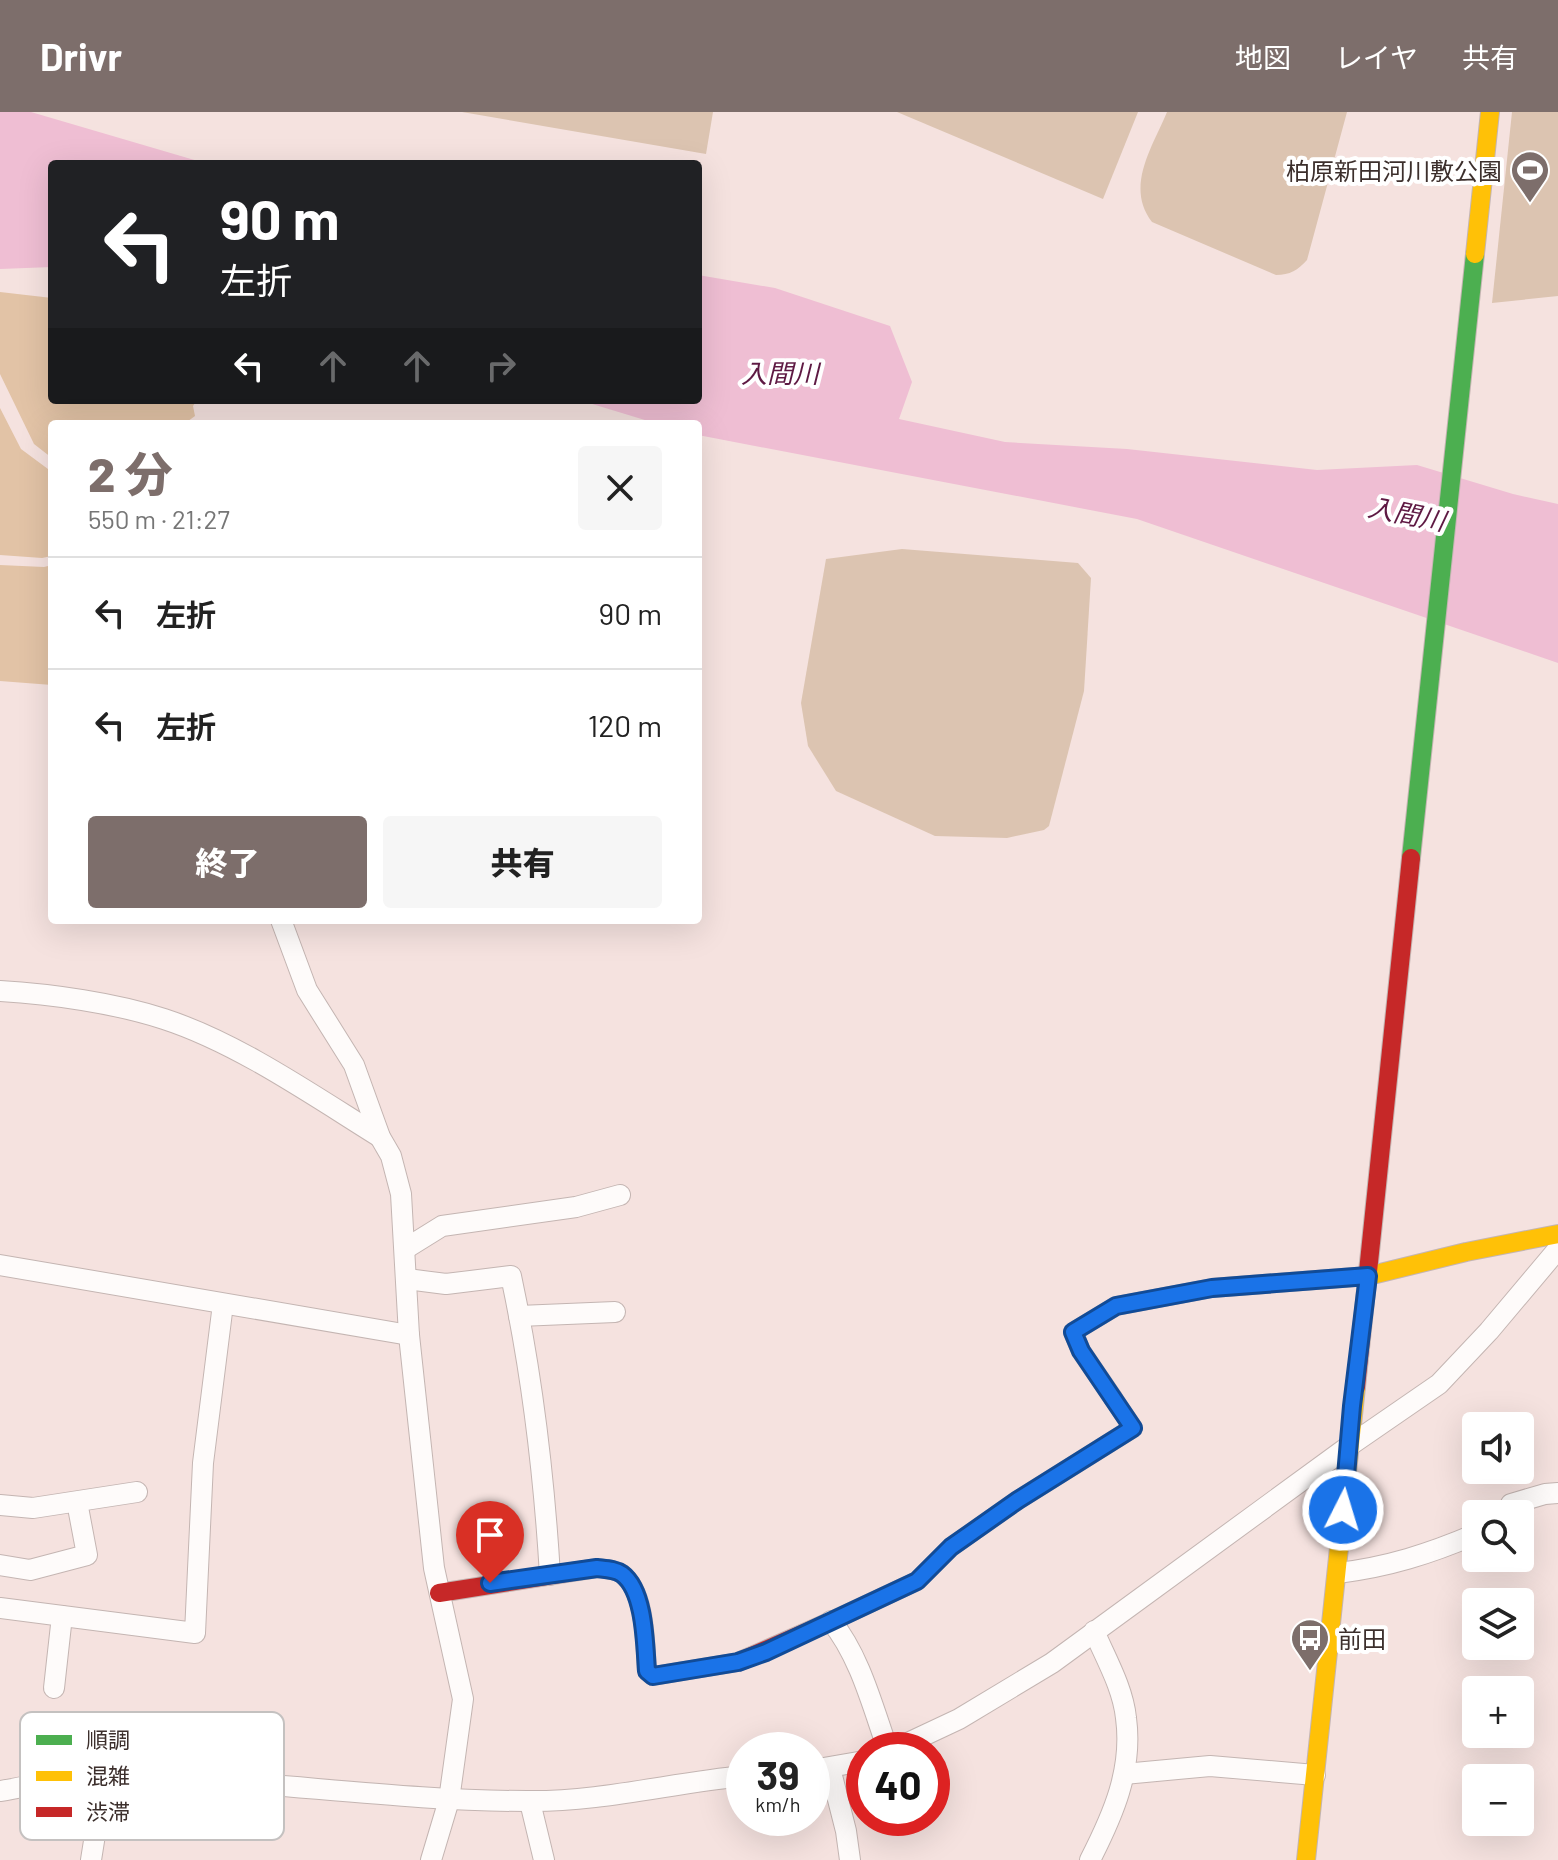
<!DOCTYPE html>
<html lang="ja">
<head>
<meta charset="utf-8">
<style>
  body { margin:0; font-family:Barlow,"Noto Sans JP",sans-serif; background:#f6f6f6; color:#222; height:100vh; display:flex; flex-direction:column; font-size:30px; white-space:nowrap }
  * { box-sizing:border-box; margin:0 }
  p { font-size:26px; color:#767676 }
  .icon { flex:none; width:44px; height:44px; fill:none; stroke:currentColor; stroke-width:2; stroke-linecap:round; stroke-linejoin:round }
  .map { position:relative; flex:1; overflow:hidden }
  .sheet { position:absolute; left:48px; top:308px; width:654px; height:504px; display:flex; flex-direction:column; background:#fff; border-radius:8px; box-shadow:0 8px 32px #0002 }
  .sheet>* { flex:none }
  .guide { position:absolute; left:48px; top:48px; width:654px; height:244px; border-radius:8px; box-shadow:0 8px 32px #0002; background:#202124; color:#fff; overflow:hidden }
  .buttons { position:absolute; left:1462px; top:1300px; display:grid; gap:16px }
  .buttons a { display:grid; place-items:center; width:72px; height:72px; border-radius:8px; background:#fff; box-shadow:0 8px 32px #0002; font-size:40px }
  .speed { position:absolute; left:726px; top:1620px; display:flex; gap:16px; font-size:40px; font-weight:700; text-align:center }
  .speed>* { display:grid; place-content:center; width:104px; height:104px; border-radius:50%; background:#fff; box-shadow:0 8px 32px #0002; line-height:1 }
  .speed small { font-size:20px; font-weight:400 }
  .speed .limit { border:12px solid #d22; background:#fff; color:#111 }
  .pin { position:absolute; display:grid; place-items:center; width:68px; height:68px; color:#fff; margin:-82px -34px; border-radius:50% 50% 50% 0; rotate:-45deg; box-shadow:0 0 8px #0007 }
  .pin .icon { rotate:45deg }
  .me { position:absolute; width:88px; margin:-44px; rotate:5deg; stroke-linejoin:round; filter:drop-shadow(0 0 6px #0008) }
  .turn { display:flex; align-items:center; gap:28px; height:168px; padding:0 40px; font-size:36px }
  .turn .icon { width:104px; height:104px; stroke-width:2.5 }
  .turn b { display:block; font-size:56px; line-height:68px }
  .lanes { display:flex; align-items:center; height:76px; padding:0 40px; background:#0003; justify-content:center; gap:40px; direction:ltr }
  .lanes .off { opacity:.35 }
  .round { display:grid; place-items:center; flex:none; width:84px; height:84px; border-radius:8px; background:#f6f6f6 }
  .overview { display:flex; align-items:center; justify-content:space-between; height:136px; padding:0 40px }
  h1 { font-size:48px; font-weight:800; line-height:60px; color:#7d6e6b }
  .button { display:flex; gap:16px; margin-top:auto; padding:16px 40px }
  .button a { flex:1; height:92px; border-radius:8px; background:#7d6e6b; color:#fff; font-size:32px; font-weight:800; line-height:92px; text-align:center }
  .button a+a { background:#f6f6f6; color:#222 }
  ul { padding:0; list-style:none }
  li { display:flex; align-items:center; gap:24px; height:112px; padding:0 40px; border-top:2px solid #e0e0e0 }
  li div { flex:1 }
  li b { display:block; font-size:30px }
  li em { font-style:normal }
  header { display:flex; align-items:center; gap:48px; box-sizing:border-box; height:112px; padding:0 40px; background:#7d6e6b; color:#fff }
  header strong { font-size:38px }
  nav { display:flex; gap:44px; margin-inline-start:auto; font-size:28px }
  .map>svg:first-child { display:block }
  .green { fill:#dcc4b1 }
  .forest { fill:#e2c3a6 }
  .water { fill:#efbed3 }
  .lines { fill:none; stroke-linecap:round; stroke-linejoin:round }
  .street-casing { stroke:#c4b5b2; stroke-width:22 }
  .fast-casing { stroke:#c4b5b2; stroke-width:20 }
  .slow-casing { stroke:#c4b5b2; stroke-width:20 }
  .jam-casing { stroke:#c4b5b2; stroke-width:20 }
  .street { stroke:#fefbfa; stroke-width:20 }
  .fast { stroke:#4caf50; stroke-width:18 }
  .slow { stroke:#ffc107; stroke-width:18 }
  .jam { stroke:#c62828; stroke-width:18 }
  .route-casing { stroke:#114b97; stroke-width:20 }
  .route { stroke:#1a73e8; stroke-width:14 }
  .labels { text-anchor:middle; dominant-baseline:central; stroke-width:8; stroke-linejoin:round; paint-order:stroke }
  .poi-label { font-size:24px; fill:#3c2f2c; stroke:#fff; text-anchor:end }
  .water-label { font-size:26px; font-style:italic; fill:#5e1943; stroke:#fff }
  .key { fill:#fff; stroke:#c4c1c0; stroke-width:2 }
  .key-label { font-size:22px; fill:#3c2f2c }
</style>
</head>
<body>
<header>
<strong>Drivr</strong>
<nav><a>地図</a><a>レイヤ</a><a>共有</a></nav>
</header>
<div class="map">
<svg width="1558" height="1748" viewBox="0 0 1558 1748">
  <rect width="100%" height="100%" fill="#f5e2df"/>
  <!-- green -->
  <g class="green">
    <polygon points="462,0 713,0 706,42"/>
    <polygon points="897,0 1138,0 1103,87"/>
    <path d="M1167,0H1347L1307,148C1298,158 1290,163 1276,163L1152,110C1125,75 1152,36 1167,0Z"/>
    <polygon points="1512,0 1558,0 1558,184 1492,191"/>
    <polygon points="902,437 1078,451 1091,466 1084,579 1049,714 1044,718 1007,726 935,724 836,679 808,634 801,591 826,447"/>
  </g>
  <!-- forest -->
  <g class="forest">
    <polygon points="0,180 52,186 52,288 197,288 193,294 195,304 184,312 52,312 52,346 34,332 0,262"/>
    <polygon points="0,296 21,337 52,360 52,444 42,446 0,443"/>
    <polygon points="0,453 44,455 52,453 52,573 0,569"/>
  </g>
  <!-- water -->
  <g class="water">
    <polygon points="0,0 31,0 208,52 52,52 52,155 0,157"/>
    <polygon points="698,163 775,176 890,214 912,270 899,307 1005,330 1127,337 1317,358 1417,353 1513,382 1558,392 1558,551 1137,407 698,323 698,312 658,312 579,288 698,288"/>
  </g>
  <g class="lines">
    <defs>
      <g id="street">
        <polyline points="281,808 307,878 354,953 380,1025 391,1044 401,1082 409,1223 434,1456 463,1587 449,1688 431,1748"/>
        <path d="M0,879C51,882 115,891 164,907C238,931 314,984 380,1025"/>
        <polyline points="405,1137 442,1114 576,1095 620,1083"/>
        <polyline points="0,1153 409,1223"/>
        <path d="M407,1167L446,1172L511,1164C532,1262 544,1363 550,1463"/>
        <polyline points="519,1204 615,1200"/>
        <polyline points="0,1393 33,1396 137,1380"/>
        <polyline points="1506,1402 1511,1392 1545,1382 1558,1381"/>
        <polyline points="0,1453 30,1458 87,1443 77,1390"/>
        <path d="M1338,1461C1388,1455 1429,1442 1476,1422"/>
        <polyline points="0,1496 195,1521 203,1351 223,1192"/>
        <path d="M831,1509C860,1544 873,1596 888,1638"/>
        <polyline points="54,1576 62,1504"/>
        <polyline points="893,1638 959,1607 1052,1551 1349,1334 1439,1272 1489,1219 1558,1137"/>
        <polyline points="830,1656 846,1719 850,1748"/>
        <polyline points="812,1658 864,1649"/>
        <polyline points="1124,1662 1210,1654 1315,1663"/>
        <path d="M0,1679C28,1675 56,1666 84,1665C232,1662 379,1689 527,1689C600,1690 671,1671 744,1664"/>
        <polyline points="530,1690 544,1748"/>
        <polyline points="91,1748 104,1666"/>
        <path d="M1090,1748C1113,1703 1133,1658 1126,1606C1123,1576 1106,1547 1094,1519"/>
      </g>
      <g id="fast">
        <polyline points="1411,746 1475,142"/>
        <polyline points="827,1511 917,1469 951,1435 1018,1388 1133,1316 1113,1286"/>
      </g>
      <g id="slow">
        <polyline points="1475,142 1490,0"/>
        <polyline points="1113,1286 1081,1239 1073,1220 1116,1194 1212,1176 1368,1164 1466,1140 1558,1122"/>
        <polyline points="1306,1748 1356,1275"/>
      </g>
      <g id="jam">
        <polyline points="1356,1275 1411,746"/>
        <path d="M439,1481L597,1456C605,1457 615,1457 622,1462C646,1480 645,1532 647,1559L653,1564L738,1550L827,1511"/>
      </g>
    </defs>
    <!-- street casing -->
    <use href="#street" class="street-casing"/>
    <!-- fast casing -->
    <use href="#fast" class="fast-casing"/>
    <!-- slow casing -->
    <use href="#slow" class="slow-casing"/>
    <!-- jam casing -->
    <use href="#jam" class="jam-casing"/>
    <!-- street -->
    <use href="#street" class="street"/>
    <!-- fast -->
    <use href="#fast" class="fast"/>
    <!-- slow -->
    <use href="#slow" class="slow"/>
    <!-- jam -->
    <use href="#jam" class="jam"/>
  </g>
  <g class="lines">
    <defs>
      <path id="route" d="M490,1471L597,1456C606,1457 615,1457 622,1462C645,1479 645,1533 647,1559L653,1564L738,1550L766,1540L917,1469L951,1435L1018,1388L1133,1316L1081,1239L1073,1220L1116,1194L1212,1176L1368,1164L1352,1294L1343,1398"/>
    </defs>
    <!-- route casing -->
    <use href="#route" class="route-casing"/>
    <!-- route -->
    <use href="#route" class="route"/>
  </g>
  <!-- icons -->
  <defs>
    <symbol id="stadium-pin" viewBox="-11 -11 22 30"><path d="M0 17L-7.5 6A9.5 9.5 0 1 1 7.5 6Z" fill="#7d6e6b" stroke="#fff"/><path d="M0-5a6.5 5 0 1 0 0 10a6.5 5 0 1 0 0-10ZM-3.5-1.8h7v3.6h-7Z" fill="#fff"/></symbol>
    <symbol id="bus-pin" viewBox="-11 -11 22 30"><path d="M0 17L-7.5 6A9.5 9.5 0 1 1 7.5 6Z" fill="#7d6e6b" stroke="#fff"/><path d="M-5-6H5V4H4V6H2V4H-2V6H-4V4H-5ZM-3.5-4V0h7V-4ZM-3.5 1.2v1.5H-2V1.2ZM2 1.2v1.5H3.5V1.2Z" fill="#fff"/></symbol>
  </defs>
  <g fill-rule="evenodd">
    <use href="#stadium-pin" x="1508" y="36" width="44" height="60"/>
    <use href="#bus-pin" x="1288" y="1504" width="44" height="60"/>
  </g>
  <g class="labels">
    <!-- poi labels -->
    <g class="poi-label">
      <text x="1502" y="58">柏原新田河川敷公園</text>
      <text x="1338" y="1526" text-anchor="start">前田</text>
    </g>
    <!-- water labels -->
    <g class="water-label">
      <text x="780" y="260">入間川</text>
      <text transform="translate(1407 401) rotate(11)">入間川</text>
    </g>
  </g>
  <!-- legend -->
  <rect x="20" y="1600" width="264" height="128" rx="12" class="key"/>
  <rect x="36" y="1623" width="36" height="10" fill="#4caf50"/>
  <rect x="36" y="1659" width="36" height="10" fill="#ffc107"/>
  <rect x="36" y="1695" width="36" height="10" fill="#c62828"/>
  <g class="key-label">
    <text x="86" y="1636">順調</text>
    <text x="86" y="1672">混雑</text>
    <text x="86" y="1708">渋滞</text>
  </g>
</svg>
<div class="buttons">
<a><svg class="icon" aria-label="sound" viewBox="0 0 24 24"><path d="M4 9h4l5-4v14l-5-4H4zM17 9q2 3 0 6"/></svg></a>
<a><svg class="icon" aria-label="search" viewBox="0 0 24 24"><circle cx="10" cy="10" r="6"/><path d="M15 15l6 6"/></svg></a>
<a><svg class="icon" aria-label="layers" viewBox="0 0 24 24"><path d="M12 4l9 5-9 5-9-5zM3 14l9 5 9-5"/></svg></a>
<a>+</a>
<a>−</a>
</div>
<div class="speed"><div>39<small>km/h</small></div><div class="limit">40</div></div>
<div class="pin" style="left:490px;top:1471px;background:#d93025"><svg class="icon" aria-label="arrive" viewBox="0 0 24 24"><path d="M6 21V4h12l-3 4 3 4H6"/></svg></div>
<svg class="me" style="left:1343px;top:1398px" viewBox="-20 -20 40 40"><circle r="17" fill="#1a73e8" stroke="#fff" stroke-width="3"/><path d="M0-11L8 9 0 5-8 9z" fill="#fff"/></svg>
<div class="guide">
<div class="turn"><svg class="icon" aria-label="left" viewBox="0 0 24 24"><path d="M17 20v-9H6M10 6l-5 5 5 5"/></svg><div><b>90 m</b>左折</div></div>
<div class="lanes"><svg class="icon" aria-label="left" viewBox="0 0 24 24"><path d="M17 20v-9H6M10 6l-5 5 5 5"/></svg><svg class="icon off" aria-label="ahead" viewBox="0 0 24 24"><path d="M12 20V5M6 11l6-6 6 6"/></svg><svg class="icon off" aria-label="ahead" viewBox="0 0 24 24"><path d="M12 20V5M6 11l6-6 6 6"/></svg><svg class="icon off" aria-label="right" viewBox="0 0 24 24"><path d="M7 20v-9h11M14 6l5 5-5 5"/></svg></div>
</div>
<section class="sheet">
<div class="overview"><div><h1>2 分</h1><p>550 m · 21:27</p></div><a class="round"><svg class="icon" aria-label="close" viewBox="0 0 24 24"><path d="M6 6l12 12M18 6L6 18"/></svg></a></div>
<ul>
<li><svg class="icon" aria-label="left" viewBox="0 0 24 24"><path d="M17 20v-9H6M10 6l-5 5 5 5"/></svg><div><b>左折</b></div><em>90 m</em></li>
<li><svg class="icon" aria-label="left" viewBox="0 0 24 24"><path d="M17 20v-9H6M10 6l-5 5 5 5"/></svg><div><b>左折</b></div><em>120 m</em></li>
</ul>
<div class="button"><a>終了</a><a>共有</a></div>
</section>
</div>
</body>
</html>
